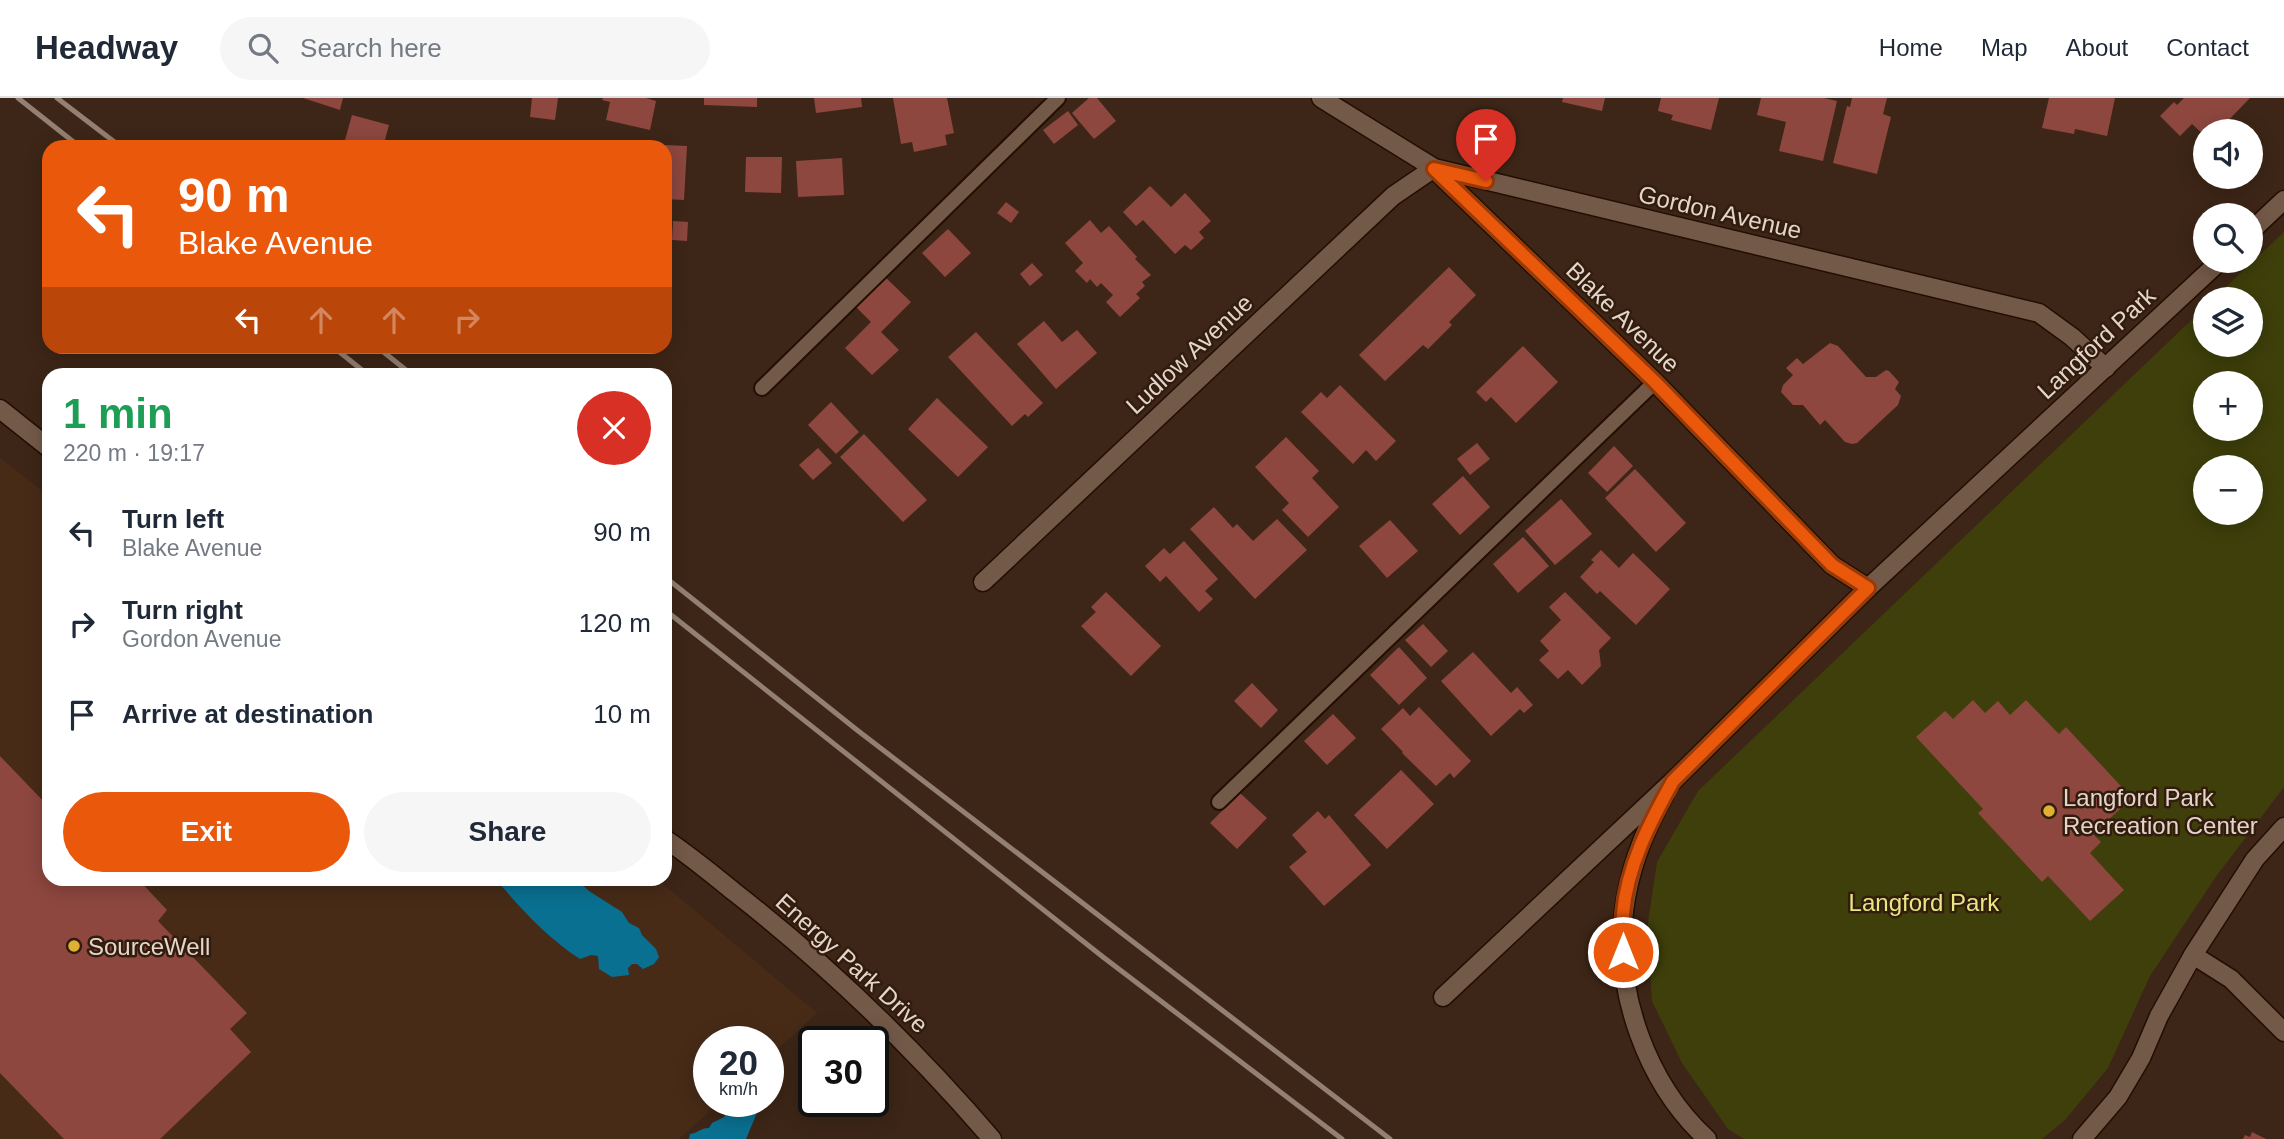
<!DOCTYPE html>
<html lang="en">
<head>
<meta charset="utf-8">
<style>
  body { margin:0; font-family:Arial,sans-serif; background:#f6f6f7; color:#1f2937; height:100vh; display:flex; flex-direction:column; font-size:26px; white-space:nowrap }
  * { box-sizing:border-box; margin:0 }
  p { font-size:23px; color:#747a83 }
  .icon { flex:none; width:38px; height:38px; fill:none; stroke:currentColor; stroke-width:2; stroke-linecap:round; stroke-linejoin:round }
  .map { position:relative; flex:1; overflow:hidden }
  .drawer { position:absolute; left:42px; top:270px; width:630px; height:518px; display:flex; flex-direction:column; background:#fff; border-radius:21px; box-shadow:0 4px 18px #0003 }
  .drawer>* { flex:none }
  .guide { position:absolute; left:42px; top:42px; width:630px; height:214px; border-radius:21px; box-shadow:0 4px 18px #0003; background:#ea580c; color:#fff; overflow:hidden }
  .buttons { position:absolute; left:2193px; top:21px; display:grid; gap:14px }
  .buttons a { display:grid; place-items:center; width:70px; height:70px; border-radius:50%; background:#fff; box-shadow:0 4px 18px #0003; font-size:35px }
  .speed { position:absolute; left:693px; top:928px; display:flex; gap:14px; font-size:35px; font-weight:700; text-align:center }
  .speed>* { display:grid; place-content:center; width:91px; height:91px; border-radius:50%; background:#fff; box-shadow:0 4px 18px #0003; line-height:1 }
  .speed small { font-size:18px; font-weight:400 }
  .speed .limit { border:4px solid #111; border-radius:10px; background:#fff; color:#111 }
  .pin { position:absolute; display:grid; place-items:center; width:60px; height:60px; color:#fff; margin:-72px -30px; border-radius:50% 50% 50% 0; rotate:-45deg; box-shadow:0 0 7px #0007 }
  .pin .icon { rotate:45deg }
  .me { position:absolute; width:77px; margin:-38px; rotate:0deg; stroke-linejoin:round; filter:drop-shadow(0 0 5px #0008) }
  .turn { display:flex; align-items:center; gap:24px; height:147px; padding:0 21px; font-size:32px }
  .turn .icon { width:91px; height:91px; stroke-width:2.5 }
  .turn b { display:block; font-size:49px; line-height:60px }
  .lanes { display:flex; align-items:center; height:66px; padding:0 21px; background:#0003; justify-content:center; gap:35px; direction:ltr }
  .lanes .off { opacity:.35 }
  .round { display:grid; place-items:center; flex:none; width:74px; height:74px; border-radius:37px; background:#f6f6f7 }
  .head { display:flex; align-items:center; justify-content:space-between; height:119px; padding:0 21px }
  h1 { font-size:42px; font-weight:700; line-height:52px; color:#1e9e55 }
  .action { display:flex; gap:14px; margin-top:auto; padding:14px 21px }
  .action a { flex:1; height:80px; border-radius:42px; background:#ea580c; color:#fff; font-size:28px; font-weight:700; line-height:80px; text-align:center }
  .action a+a { background:#f6f6f7; color:#1f2937 }
  ul { padding:0; list-style:none }
  li { display:flex; align-items:center; gap:21px; height:91px; padding:0 21px }
  li div { flex:1 }
  li b { display:block; font-size:26px }
  li em { font-style:normal }
  header { display:flex; align-items:center; gap:42px; box-sizing:border-box; height:98px; padding:0 35px; background:#fff; border-bottom:2px solid #e0e1e3 }
  header strong { font-size:33px }
  nav { display:flex; gap:38px; margin-inline-start:auto; font-size:24px }
  .search { width:490px; height:63px; background:#f6f6f7; display:flex; align-items:center; gap:18px; box-sizing:border-box; padding:0 24px; border-radius:38px; color:#747a83; font-size:26px }
  .map>svg:first-child { display:block }
  .built { fill:#472b17 }
  .green { fill:#3e3f0a; fill-rule:evenodd }
  .water { fill:#0a7091 }
  .building { fill:#8d473f }
  .lines { fill:none; stroke-linecap:round; stroke-linejoin:round }
  .service-casing { stroke:#230e02; stroke-width:18 }
  .minor-casing { stroke:#230e02; stroke-width:21 }
  .tertiary-casing { stroke:#230e02; stroke-width:21 }
  .service { stroke:#735948; stroke-width:14 }
  .minor { stroke:#735948; stroke-width:18 }
  .tertiary { stroke:#735948; stroke-width:18 }
  .rail { stroke:#938073; stroke-width:5 }
  .route-casing { stroke:#983908; stroke-width:18 }
  .route { stroke:#ea580c; stroke-width:12 }
  .poi-dot { fill:#dfb034; stroke:#321c0d; stroke-width:2.5 }
  .labels { text-anchor:middle; dominant-baseline:central; stroke-width:5; stroke-linejoin:round; paint-order:stroke }
  .street-label { font-size:24px; fill:#e4d5cb; stroke:#321c0d }
  .poi-label { font-size:24px; fill:#e4d5cb; stroke:#321c0d; text-anchor:start }
  .park-label { font-size:24px; fill:#e5e881; stroke:#321c0d }
</style>
</head>
<body>
<header>
<strong>Headway</strong>
<div class="search"><svg class="icon" aria-label="search" viewBox="0 0 24 24"><circle cx="10" cy="10" r="6"/><path d="M15 15l6 6"/></svg>Search here</div>
<nav><a>Home</a><a>Map</a><a>About</a><a>Contact</a></nav>
</header>
<div class="map">
<svg width="2284" height="1041" viewBox="0 0 2284 1041">
  <rect width="100%" height="100%" fill="#3d2617"/>
  <!-- built -->
  <polygon class="built" points="0,360 49,398 49,780 657,781 817,915 768,960 768,943 709,943 709,1003 721,1003 679,1041 0,1041"/>
  <!-- green -->
  <path class="green" d="M2284,134V689L2215,780L2150,878L2108,970L2065,1022L2042,1041H1744L1728,1031L1682,965L1652,903L1647,831L1657,764L1698,693L2205,209V247H2250V201H2213ZM2205,285H2250V331H2205ZM2205,369H2250V415H2205Z"/>
  <!-- water -->
  <g class="water">
    <path d="M490,781H576L589,793L622,814L629,825L639,830L642,837L656,851L659,859L654,866L643,871L637,866H632L628,870L629,877L612,879L599,871L598,858L591,857L580,861C549,841 522,812 499,785Z"/>
    <path d="M740,1003H762L746,1041H689L690,1036C698,1035 700,1030 709,1030L712,1025L724,1019L732,1009L736,1010Z"/>
  </g>
  <!-- building -->
  <g class="building">
    <polygon points="303,0 343,0 340,12"/>
    <polygon points="532,0 558,0 555,22 530,19"/>
    <polygon points="603,0 646,0 656,3 650,32 606,22 610,4 602,2"/>
    <polygon points="704,0 757,0 757,9 704,7"/>
    <polygon points="814,0 861,0 862,9 816,15"/>
    <polygon points="893,0 947,0 954,35 945,37 947,47 914,54 912,44 901,46"/>
    <polygon points="1089,0 1097,0 1116,23 1094,41 1072,15"/>
    <polygon points="1563,0 1605,0 1602,13 1562,4"/>
    <polygon points="1661,0 1719,0 1711,32 1671,22 1673,17 1658,13"/>
    <polygon points="1761,0 1824,0 1837,3 1823,63 1779,53 1786,24 1757,17"/>
    <polygon points="1852,0 1887,0 1883,16 1891,19 1877,76 1833,65 1847,8 1850,9"/>
    <polygon points="2049,0 2115,0 2107,38 2075,31 2074,36 2042,30"/>
    <polygon points="2184,0 2250,0 2218,33 2205,33 2205,38 2192,26 2180,38 2160,18 2174,4 2177,7"/>
    <polygon points="1068,13 1078,27 1054,46 1043,32"/>
    <polygon points="352,17 389,27 383,49 343,49"/>
    <polygon points="665,47 687,48 684,102 665,101"/>
    <polygon points="746,59 782,59 781,95 745,94"/>
    <polygon points="842,60 844,97 798,99 796,63"/>
    <polygon points="1150,88 1171,109 1185,95 1211,123 1199,134 1204,140 1191,152 1185,147 1175,156 1143,122 1136,128 1123,114"/>
    <polygon points="1006,104 1019,114 1011,125 997,115"/>
    <polygon points="1090,122 1101,135 1109,128 1137,159 1135,161 1151,177 1142,184 1145,188 1136,196 1140,200 1120,219 1106,204 1113,197 1101,185 1097,189 1090,181 1087,185 1075,173 1083,165 1065,145"/>
    <polygon points="673,123 688,124 687,143 672,142"/>
    <polygon points="948,131 971,155 945,179 922,155"/>
    <polygon points="1032,165 1043,177 1030,188 1020,176"/>
    <polygon points="1449,169 1476,197 1449,224 1452,227 1428,251 1423,247 1385,283 1359,257"/>
    <polygon points="884,178 911,204 881,234 899,252 872,277 845,250 871,224 854,207"/>
    <polygon points="1044,223 1062,244 1077,232 1097,255 1056,291 1017,246"/>
    <polygon points="976,234 1043,305 1028,319 1025,316 1012,328 948,259"/>
    <polygon points="1830,245 1838,248 1866,279 1876,279 1886,272 1889,273 1899,284 1895,291 1901,298 1898,307 1857,345 1852,346 1845,344 1825,322 1820,327 1803,307 1793,307 1781,294 1783,287 1793,277 1786,270 1797,260 1803,266"/>
    <polygon points="1523,248 1558,284 1516,325 1491,299 1486,304 1476,294"/>
    <polygon points="1340,287 1396,343 1376,363 1366,352 1353,366 1301,314 1321,294 1327,300"/>
    <polygon points="937,300 988,349 958,379 908,331"/>
    <polygon points="831,304 859,334 836,356 808,327"/>
    <polygon points="864,336 927,402 903,424 840,359"/>
    <polygon points="1286,339 1319,373 1312,380 1339,409 1308,439 1282,412 1289,405 1255,369"/>
    <polygon points="1477,345 1490,361 1470,377 1457,361"/>
    <polygon points="1614,348 1633,368 1607,394 1588,375"/>
    <polygon points="818,350 832,365 813,382 799,367"/>
    <polygon points="1635,371 1686,425 1656,454 1605,400"/>
    <polygon points="1463,378 1490,409 1460,437 1432,406"/>
    <polygon points="1561,401 1592,436 1555,467 1525,433"/>
    <polygon points="1214,409 1233,430 1237,426 1253,443 1277,421 1307,452 1255,501 1190,431"/>
    <polygon points="1390,422 1418,453 1387,480 1359,448"/>
    <polygon points="1523,439 1549,468 1518,495 1493,466"/>
    <polygon points="1184,443 1218,481 1205,493 1213,501 1199,514 1166,478 1160,484 1145,468 1164,450 1170,456"/>
    <polygon points="1601,452 1619,470 1633,455 1670,491 1636,527 1600,493 1597,496 1580,479 1594,464 1591,462"/>
    <polygon points="1106,494 1161,548 1131,578 1081,528 1096,514 1091,509"/>
    <polygon points="1565,494 1611,540 1599,552 1601,568 1582,587 1568,572 1558,581 1539,562 1549,553 1540,543 1561,522 1549,509"/>
    <polygon points="1423,526 1448,553 1431,569 1405,542"/>
    <polygon points="1399,549 1427,580 1399,607 1370,577"/>
    <polygon points="1473,554 1511,595 1517,589 1533,607 1524,615 1520,611 1491,638 1441,583"/>
    <polygon points="1252,585 1278,612 1261,630 1234,603"/>
    <polygon points="1973,602 1985,615 1998,603 2010,617 2026,602 2059,636 2066,629 2132,700 2093,736 2101,744 2090,755 2124,792 2090,823 2048,778 2042,784 1978,715 1983,711 1916,639 1945,613 1953,621"/>
    <polygon points="1419,609 1471,663 1454,680 1450,675 1436,688 1402,655 1403,654 1381,631 1403,610 1410,618"/>
    <polygon points="1333,616 1356,640 1327,667 1304,643"/>
    <polygon points="0,658 49,709 49,780 137,780 167,812 158,823 247,915 230,931 251,954 160,1041 64,1041 0,975"/>
    <polygon points="1401,672 1434,706 1387,751 1354,717"/>
    <polygon points="1240,695 1267,720 1237,751 1210,725"/>
    <polygon points="1318,713 1325,721 1329,717 1371,767 1324,808 1289,769 1307,754 1292,737"/>
    <polygon points="2252,1034 2266,1041 2243,1041 2245,1037 2250,1039"/>
  </g>
  <g class="lines">
    <defs>
      <g id="service">
        <polyline points="762,290 1058,0"/>
        <polyline points="1219,704 1655,284"/>
      </g>
      <g id="minor">
        <polyline points="1321,0 1434,70 2039,215 2072,239 2106,270"/>
        <polyline points="1435,72 1655,284 1832,467 1868,490"/>
        <polyline points="2250,134 2284,102"/>
        <polyline points="983,484 1393,98 1434,70"/>
        <path d="M1664,698C1644,733 1629,773 1624,813C1614,894 1647,986 1707,1041"/>
        <polyline points="2193,857 2231,881 2284,934"/>
        <polyline points="1443,899 1673,683 1868,490 2220,163"/>
        <polyline points="2082,1041 2118,999 2141,960 2159,918 2193,857 2255,761 2284,729"/>
      </g>
      <g id="tertiary">
        <polyline points="0,311 49,350"/>
        <path d="M665,741C689,757 711,775 733,793C828,867 914,950 992,1041"/>
      </g>
    </defs>
    <!-- service casing -->
    <use href="#service" class="service-casing"/>
    <!-- minor casing -->
    <use href="#minor" class="minor-casing"/>
    <!-- tertiary casing -->
    <use href="#tertiary" class="tertiary-casing"/>
    <!-- service -->
    <use href="#service" class="service"/>
    <!-- minor -->
    <use href="#minor" class="minor"/>
    <!-- tertiary -->
    <use href="#tertiary" class="tertiary"/>
    <!-- rail -->
    <g class="rail">
      <polyline points="18,0 80,49"/>
      <polyline points="57,0 121,49"/>
      <polyline points="332,248 367,276"/>
      <polyline points="376,248 411,276"/>
      <polyline points="665,479 857,632 1390,1041"/>
      <polyline points="665,512 1103,859 1342,1041"/>
    </g>
  </g>
  <g class="lines">
    <defs>
      <path id="route" d="M1486,83L1434,71L1655,284L1832,467L1868,490L1673,683C1650,724 1627,768 1623,816C1622,828 1623,842 1623,854"/>
    </defs>
    <!-- route casing -->
    <use href="#route" class="route-casing"/>
    <!-- route -->
    <use href="#route" class="route"/>
  </g>
  <!-- markers -->
  <g class="poi-dot">
    <circle cx="2049" cy="713" r="7"/>
    <circle cx="74" cy="848" r="7"/>
  </g>
  <g class="labels">
    <!-- street labels -->
    <g class="street-label">
      <text transform="translate(1720 114) rotate(13)">Gordon Avenue</text>
      <text transform="translate(1623 219) rotate(44)">Blake Avenue</text>
      <text transform="translate(2096 245) rotate(-43)">Langford Park</text>
      <text transform="translate(1189 256) rotate(-43)">Ludlow Avenue</text>
      <text transform="translate(852 865) rotate(42)">Energy Park Drive</text>
    </g>
    <!-- poi labels -->
    <g class="poi-label">
      <text x="2063" y="699">Langford Park<tspan x="2063" dy="28">Recreation Center</tspan></text>
      <text x="88" y="848">SourceWell</text>
    </g>
    <!-- park labels -->
    <g class="park-label">
      <text x="1924" y="804">Langford Park</text>
    </g>
  </g>
</svg>
<div class="buttons">
<a><svg class="icon" aria-label="sound" viewBox="0 0 24 24"><path d="M4 9h4l5-4v14l-5-4H4zM17 9q2 3 0 6"/></svg></a>
<a><svg class="icon" aria-label="search" viewBox="0 0 24 24"><circle cx="10" cy="10" r="6"/><path d="M15 15l6 6"/></svg></a>
<a><svg class="icon" aria-label="layers" viewBox="0 0 24 24"><path d="M12 4l9 5-9 5-9-5zM3 14l9 5 9-5"/></svg></a>
<a>+</a>
<a>−</a>
</div>
<div class="speed"><div>20<small>km/h</small></div><div class="limit">30</div></div>
<div class="pin" style="left:1486px;top:83px;background:#d93025"><svg class="icon" aria-label="arrive" viewBox="0 0 24 24"><path d="M6 21V4h12l-3 4 3 4H6"/></svg></div>
<svg class="me" style="left:1623px;top:854px" viewBox="-20 -20 40 40"><circle r="17" fill="#ea580c" stroke="#fff" stroke-width="3"/><path d="M0-11L8 9 0 5-8 9z" fill="#fff"/></svg>
<div class="guide">
<div class="turn"><svg class="icon" aria-label="left" viewBox="0 0 24 24"><path d="M17 20v-9H6M10 6l-5 5 5 5"/></svg><div><b>90 m</b>Blake Avenue</div></div>
<div class="lanes"><svg class="icon" aria-label="left" viewBox="0 0 24 24"><path d="M17 20v-9H6M10 6l-5 5 5 5"/></svg><svg class="icon off" aria-label="ahead" viewBox="0 0 24 24"><path d="M12 20V5M6 11l6-6 6 6"/></svg><svg class="icon off" aria-label="ahead" viewBox="0 0 24 24"><path d="M12 20V5M6 11l6-6 6 6"/></svg><svg class="icon off" aria-label="right" viewBox="0 0 24 24"><path d="M7 20v-9h11M14 6l5 5-5 5"/></svg></div>
</div>
<section class="drawer">
<div class="head"><div><h1>1 min</h1><p>220 m · 19:17</p></div><a class="round" style="background:#d93025;color:#fff"><svg class="icon" aria-label="close" viewBox="0 0 24 24"><path d="M6 6l12 12M18 6L6 18"/></svg></a></div>
<ul>
<li><svg class="icon" aria-label="left" viewBox="0 0 24 24"><path d="M17 20v-9H6M10 6l-5 5 5 5"/></svg><div><b>Turn left</b><p>Blake Avenue</p></div><em>90 m</em></li>
<li><svg class="icon" aria-label="right" viewBox="0 0 24 24"><path d="M7 20v-9h11M14 6l5 5-5 5"/></svg><div><b>Turn right</b><p>Gordon Avenue</p></div><em>120 m</em></li>
<li><svg class="icon" aria-label="arrive" viewBox="0 0 24 24"><path d="M6 21V4h12l-3 4 3 4H6"/></svg><div><b>Arrive at destination</b></div><em>10 m</em></li>
</ul>
<div class="action"><a>Exit</a><a>Share</a></div>
</section>
</div>
</body>
</html>
